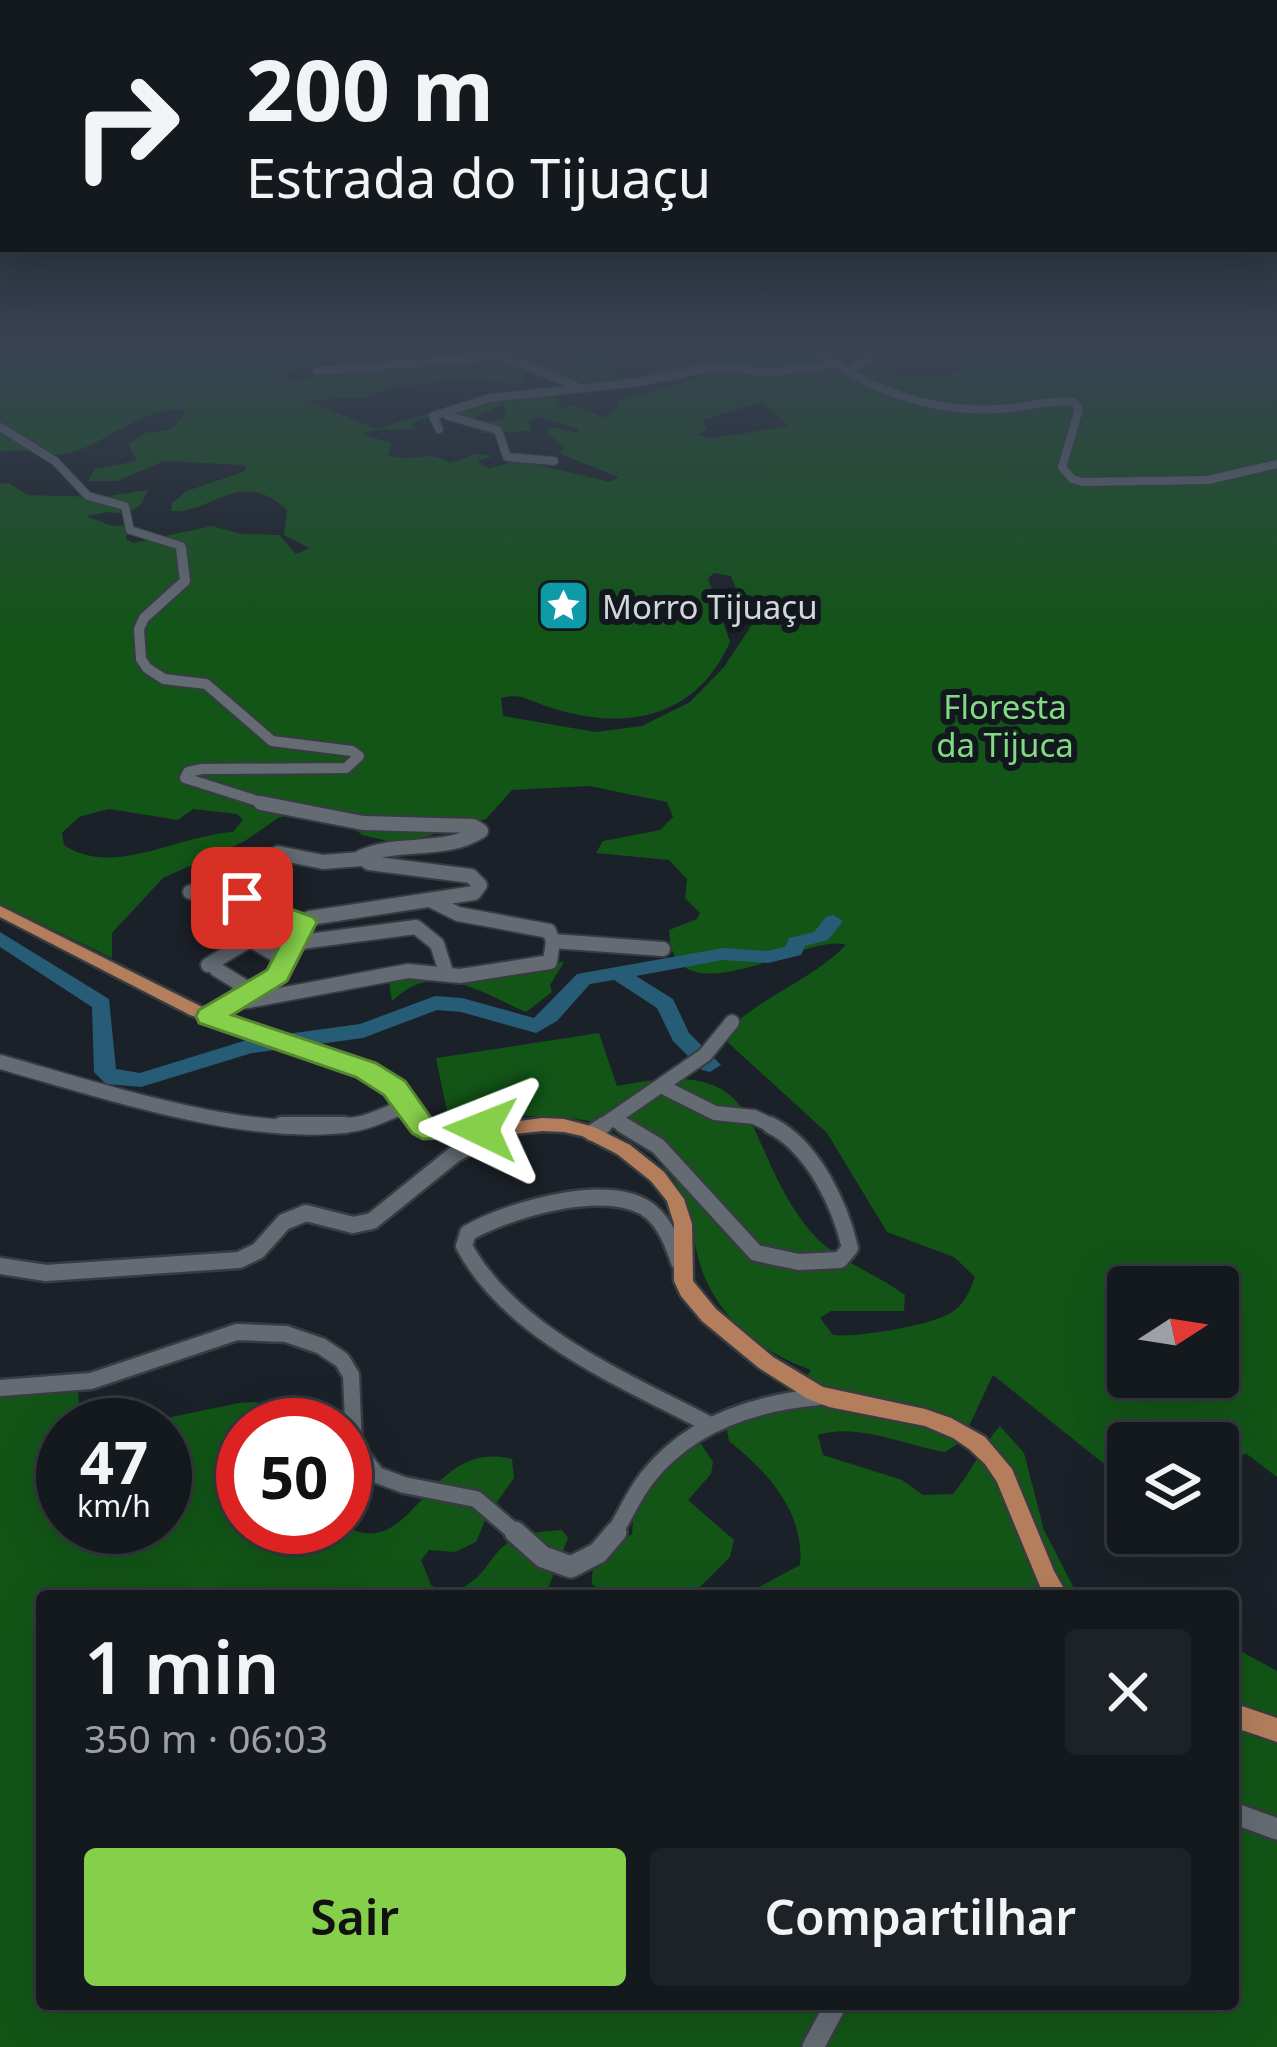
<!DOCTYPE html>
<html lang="pt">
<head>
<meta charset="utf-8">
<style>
  body { margin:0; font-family:"Noto Sans",sans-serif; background:#1d2227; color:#f1f3f6; height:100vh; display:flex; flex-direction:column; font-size:45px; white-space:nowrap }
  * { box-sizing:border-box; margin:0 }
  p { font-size:39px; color:#9da0a4 }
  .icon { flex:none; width:66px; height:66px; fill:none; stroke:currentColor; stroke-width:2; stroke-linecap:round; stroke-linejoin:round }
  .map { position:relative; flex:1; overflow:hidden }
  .panel { position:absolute; left:36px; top:1590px; width:1203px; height:420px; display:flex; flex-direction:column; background:#14191e; border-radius:12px; box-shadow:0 12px 48px #0002,0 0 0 3px #33383c }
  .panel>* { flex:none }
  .top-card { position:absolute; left:0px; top:0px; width:1278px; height:252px; box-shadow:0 12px 48px #0002,0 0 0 3px #33383c; background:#14191e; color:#f1f3f6; overflow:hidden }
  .needle { width:78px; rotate:78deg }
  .controls { position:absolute; left:1107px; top:1266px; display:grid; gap:24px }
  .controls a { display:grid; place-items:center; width:132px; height:132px; border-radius:12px; background:#14191e; box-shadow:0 12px 48px #0002,0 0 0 3px #33383c; font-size:60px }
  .speed { position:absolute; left:36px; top:1398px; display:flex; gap:24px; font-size:60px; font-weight:700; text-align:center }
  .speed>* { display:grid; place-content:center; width:156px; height:156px; border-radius:50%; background:#14191e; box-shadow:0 12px 48px #0002,0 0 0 3px #33383c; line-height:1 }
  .speed small { font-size:30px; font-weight:400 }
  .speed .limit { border:18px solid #d22; background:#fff; color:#111 }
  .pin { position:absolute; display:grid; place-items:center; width:102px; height:102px; color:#fff; margin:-51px; border-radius:24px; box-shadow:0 6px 18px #0006 }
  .me { position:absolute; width:132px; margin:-66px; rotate:272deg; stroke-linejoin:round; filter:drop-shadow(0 0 9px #0008) }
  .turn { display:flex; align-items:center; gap:42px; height:252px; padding:0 48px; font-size:54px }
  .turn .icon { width:156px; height:156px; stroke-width:2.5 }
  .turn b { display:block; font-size:84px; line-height:102px }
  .round { display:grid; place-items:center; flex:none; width:126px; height:126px; border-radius:12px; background:#1d2227 }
  .summary { display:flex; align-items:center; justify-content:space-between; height:204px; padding:0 48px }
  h1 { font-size:72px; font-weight:600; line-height:90px }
  .primary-button { display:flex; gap:24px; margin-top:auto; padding:24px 48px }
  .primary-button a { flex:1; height:138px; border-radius:12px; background:#86cf4b; color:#111; font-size:48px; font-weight:600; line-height:138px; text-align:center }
  .primary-button a+a { background:#1d2227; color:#f1f3f6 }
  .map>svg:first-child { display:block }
  .green { fill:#125517; fill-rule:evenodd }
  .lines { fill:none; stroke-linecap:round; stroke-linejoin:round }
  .river { fill:#265c76; fill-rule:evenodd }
  .minor-far4-casing { stroke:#373c41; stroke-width:10 }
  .minor-far3-casing { stroke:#373c41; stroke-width:14 }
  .minor-far2-casing { stroke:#373c41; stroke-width:18 }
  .minor-far1-casing { stroke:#373c41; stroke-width:21 }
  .minor-casing { stroke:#373c41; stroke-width:26 }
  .major-casing { stroke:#373c41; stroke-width:5 }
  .minor-far4 { stroke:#646b73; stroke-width:8 }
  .minor-far3 { stroke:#646b73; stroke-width:10 }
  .minor-far2 { stroke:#646b73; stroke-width:14 }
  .minor-far1 { stroke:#646b73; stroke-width:16 }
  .minor { stroke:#646b73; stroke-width:21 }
  .major { fill:#b47e5c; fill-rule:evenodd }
  .route { fill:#86cf4b; stroke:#578731; stroke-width:3 }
  .labels { text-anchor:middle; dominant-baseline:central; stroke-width:12; stroke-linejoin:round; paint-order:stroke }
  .far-poi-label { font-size:33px; fill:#d3d7db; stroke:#12181e; text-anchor:start }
  .far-park-label { font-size:33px; fill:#82da82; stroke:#12181e }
</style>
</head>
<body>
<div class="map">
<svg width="1277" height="2047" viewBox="0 0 1277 2047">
  <rect width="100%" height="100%" fill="#1b2128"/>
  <!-- green -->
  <g class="green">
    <path d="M0,348H315L323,354L341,348H393L313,362L283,375L295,380L404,364L417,368L504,358L514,361L526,384L461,380L391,387L364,398L306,400L376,429L481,397L538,392L562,400L556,403L565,408L574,405L604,418L615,411L620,400L700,378L694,374L597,392L535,366L553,362L577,365L586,357H598L618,375L634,379L665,366L715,360L713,352L690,348H830L831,358L849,364L877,360C898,381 931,379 959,372L966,348H1277V1477L1247,1454L1234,1456L1218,1487V1443H1128V1473L1103,1463L993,1375L962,1441L945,1452C907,1446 856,1422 818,1435L823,1455L902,1480L923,1495L953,1494C972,1472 981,1447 1000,1426L1024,1453L1044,1530L1078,1596H761L759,1587L800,1565C805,1513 768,1472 729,1441L725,1421L747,1405L798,1389L811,1370C759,1352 712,1313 698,1257C692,1232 689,1204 674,1180C631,1111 571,1118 502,1115C496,1115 491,1111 485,1110C474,1109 459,1114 448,1116L436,1058L599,1033L617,1086C776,1053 735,1141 812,1233C835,1260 877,1274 905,1295L904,1311H831L820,1318L833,1335C856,1338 937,1325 955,1310C966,1301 970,1290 975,1277L954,1257L887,1232L827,1133L722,1037C756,997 809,983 846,945C809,931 671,1026 669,930L697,919L700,913L685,898L687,879L669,860L596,853L603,841L660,830L673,817L667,802L589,786L512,790L486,819L401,844L362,835L339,816L303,811L278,818L245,841L163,878L112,933V958L0,904V484L8,483L28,495L101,497L148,490L142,503L128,514L108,512L86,516L112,526L128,525L126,539L133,543L212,526L241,534L279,535L296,554L310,548L284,535L287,510C240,466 211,515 171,511L172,503L187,491L243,472L246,468L243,465L164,461L117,481H88L95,469L137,461L128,444L146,433L171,429L185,414L184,410C144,406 112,439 76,451C49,461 26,445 0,452ZM761,402L789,426L713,438L697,435L707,429L703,420ZM504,404L506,418L484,424L480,433L532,431L529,421L537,417L577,428L579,433L550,427L547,433L564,447L560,454L619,477L610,482L517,460L489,469L477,461L493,456L475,454L450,463C424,448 412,464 388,455L392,443L362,434C377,425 400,433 418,428L410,424L442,412L472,419ZM714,573L731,576L751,626L724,667L690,702L642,726L595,732L503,716L501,698C520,693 528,700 546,706C621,732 695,721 730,642L708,578ZM109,809L178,820L193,809L237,814L243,820L233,832C179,835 112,878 64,845L62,833L79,817ZM1128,1287H1218V1377H1128Z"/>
    <path d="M564,962L550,985L552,992L526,1012C480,992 435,959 392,1001L388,974Z"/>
    <path d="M78,1388L80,1425H63V1527H165V1425H133L239,1403L256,1402L282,1417L284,1425H243V1527L345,1526C414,1565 427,1437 512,1459L514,1478L487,1516L476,1542L455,1552L429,1550L421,1560L431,1585L448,1595C509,1570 475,1534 562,1530L568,1538L545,1596H42V2004H1233V1647L1277,1671V2047H0V1389Z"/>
    <path d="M699,1441L713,1462L711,1474L688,1500L734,1540L730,1557L691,1596H605L592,1584C590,1555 612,1549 632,1534L636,1490Z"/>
  </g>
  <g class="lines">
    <!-- river -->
    <polygon class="river" points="833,915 843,921 828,940 805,946 801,955 768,963 723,960 636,976 673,999 689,1033 721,1065 710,1072 702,1070 673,1041 657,1008 614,980 590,984 557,1021 536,1033 461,1012 437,1010 363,1038 252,1053 141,1087 106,1084 94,1072 92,1007 0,947 0,932 109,999 116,1069 140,1073 250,1039 360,1024 435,996 462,998 534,1018 577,974 723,948 768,951 785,947 789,938 814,932 826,917"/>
    <defs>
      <g id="minor-far4">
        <path d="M814,348C866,390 932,413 999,409C1025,408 1048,399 1074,402L1079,409L1062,467L1072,479L1083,482L1208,480L1277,464"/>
        <polyline points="496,354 576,386"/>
        <polyline points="317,371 500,356"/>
        <polyline points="848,371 868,358 869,348"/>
        <polyline points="448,416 498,430 507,457 554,461"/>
        <polyline points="0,427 55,461 88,496 125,506 130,530 181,546 182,551"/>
        <polyline points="439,429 433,416 490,398 632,383 721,366 765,373 836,364"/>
      </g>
      <polyline id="minor-far3" points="181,548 185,581 144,618 139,629 141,659 147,668 164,679 206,684 272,741 352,751 359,756 346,768 202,769 188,772 185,778 273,806"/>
      <g id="minor-far2">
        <polyline points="278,853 323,862 361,859"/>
        <polyline points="190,892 230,895 304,923"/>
        <polyline points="432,901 458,914 549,931 553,941 663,949"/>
        <polyline points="237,932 286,961"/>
        <polyline points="293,943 416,927 437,944 446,972"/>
        <polyline points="208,965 250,940"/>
        <polyline points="216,969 253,992"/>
        <polyline points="248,1001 408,971 460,976 550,962 553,941"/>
        <path d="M209,1017L278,975L299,928L310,918L474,893L480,885L471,876L369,863L361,857C400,840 444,854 481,831L473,826L363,823L261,803"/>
        <path d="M0,1062C101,1090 252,1142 356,1124C374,1121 391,1111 408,1105"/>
        <polyline points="663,1087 715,1113 754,1117 777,1128"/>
        <polyline points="613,1119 628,1128"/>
        <polyline points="599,1128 705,1055 732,1022"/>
      </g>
      <g id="minor-far1">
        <polyline points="281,1125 345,1125"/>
        <path d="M623,1125L658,1146L756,1253L799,1262L840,1260L850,1248C840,1205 813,1146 770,1125"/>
        <polyline points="592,1133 604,1125"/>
        <path d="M679,1262C673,1244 666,1225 651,1212C611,1179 508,1210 468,1233L464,1246C511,1334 625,1380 710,1425"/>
        <polyline points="0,1266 46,1273 239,1260 258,1251 284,1222 306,1213 353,1225 372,1221 455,1154 503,1129"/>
        <polyline points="0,1388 91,1381 237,1332 286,1334 321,1346 342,1360 351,1375 354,1446 377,1475 404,1485 476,1499 518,1535"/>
        <path d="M613,1535C625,1516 633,1496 647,1478C689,1424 753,1403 819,1397"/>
      </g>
      <g id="minor">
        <polyline points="515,1532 543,1557 571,1567 598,1553 616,1532"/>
        <polyline points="1233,1813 1277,1829"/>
        <polyline points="813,2047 836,2004"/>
      </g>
      <g id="major">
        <polygon points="0,906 202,1007 372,1066 401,1084 428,1122 437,1126 480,1126 542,1118 564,1119 594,1127 630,1145 664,1172 684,1199 692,1224 693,1281 716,1309 773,1357 823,1387 925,1409 951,1418 985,1437 1012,1469 1054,1571 1068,1596 1044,1596 997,1482 985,1464 969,1449 953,1438 925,1426 829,1407 808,1399 759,1368 702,1321 681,1296 674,1281 674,1224 667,1201 651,1181 617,1154 582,1136 564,1132 542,1131 458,1140 428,1136 416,1130 389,1092 360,1074 190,1015 0,917"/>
        <polygon points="1233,1703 1277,1718 1277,1742 1233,1727"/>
      </g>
    </defs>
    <!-- minor-far4 casing -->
    <use href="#minor-far4" class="minor-far4-casing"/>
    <!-- minor-far3 casing -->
    <use href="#minor-far3" class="minor-far3-casing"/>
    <!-- minor-far2 casing -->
    <use href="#minor-far2" class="minor-far2-casing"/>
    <!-- minor-far1 casing -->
    <use href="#minor-far1" class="minor-far1-casing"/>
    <!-- minor casing -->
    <use href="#minor" class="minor-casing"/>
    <!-- major casing -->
    <use href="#major" class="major-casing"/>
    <!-- minor-far4 -->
    <use href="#minor-far4" class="minor-far4"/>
    <!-- minor-far3 -->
    <use href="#minor-far3" class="minor-far3"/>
    <!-- minor-far2 -->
    <use href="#minor-far2" class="minor-far2"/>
    <!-- minor-far1 -->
    <use href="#minor-far1" class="minor-far1"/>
    <!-- minor -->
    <use href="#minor" class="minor"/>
    <!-- major -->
    <use href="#major" class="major"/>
  </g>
  <!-- sky -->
  <linearGradient id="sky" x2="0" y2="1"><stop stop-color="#0f1216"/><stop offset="0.55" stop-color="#394353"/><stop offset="1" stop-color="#394353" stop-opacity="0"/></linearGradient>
  <rect width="1277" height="635" fill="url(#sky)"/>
  <!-- route -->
  <polygon class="route" points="242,891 313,917 317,922 287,981 232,1015 376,1063 405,1081 432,1119 492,1121 496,1129 492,1136 423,1139 412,1133 384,1095 356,1077 199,1023 196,1016 199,1010 267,970 290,926 233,904 229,898 233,893"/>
  <!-- icons -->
  <defs>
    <symbol id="sight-square" viewBox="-11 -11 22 22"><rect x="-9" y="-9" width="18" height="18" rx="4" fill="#0f9aa8" stroke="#12181e"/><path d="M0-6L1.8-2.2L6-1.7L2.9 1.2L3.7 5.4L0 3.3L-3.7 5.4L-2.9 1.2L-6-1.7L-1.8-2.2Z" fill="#fff"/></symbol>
  </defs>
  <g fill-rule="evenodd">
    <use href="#sight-square" x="534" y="576" width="59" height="59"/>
  </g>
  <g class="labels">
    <!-- far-poi labels -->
    <g class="far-poi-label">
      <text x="602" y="606">Morro Tijuaçu</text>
    </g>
    <!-- far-park labels -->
    <g class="far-park-label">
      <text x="1005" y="706">Floresta<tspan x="1005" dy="38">da Tijuca</tspan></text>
    </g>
  </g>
</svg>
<div class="controls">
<a><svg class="needle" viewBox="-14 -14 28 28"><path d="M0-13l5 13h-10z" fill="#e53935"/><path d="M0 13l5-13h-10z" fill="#9da0a4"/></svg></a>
<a><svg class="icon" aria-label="layers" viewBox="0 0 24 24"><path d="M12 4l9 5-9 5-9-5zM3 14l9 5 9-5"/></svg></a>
</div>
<div class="speed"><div>47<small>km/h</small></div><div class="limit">50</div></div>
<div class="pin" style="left:242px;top:898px;background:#d93025"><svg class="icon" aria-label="arrive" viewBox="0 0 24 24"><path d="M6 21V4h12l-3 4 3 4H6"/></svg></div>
<svg class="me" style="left:481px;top:1129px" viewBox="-20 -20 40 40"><path d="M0-17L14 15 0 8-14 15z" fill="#86cf4b" stroke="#fff" stroke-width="4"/></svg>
<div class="top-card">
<div class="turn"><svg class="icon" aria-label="right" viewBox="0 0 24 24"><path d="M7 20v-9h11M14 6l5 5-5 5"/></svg><div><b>200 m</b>Estrada do Tijuaçu</div></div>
</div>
<section class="panel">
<div class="summary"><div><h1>1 min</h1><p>350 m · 06:03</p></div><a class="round"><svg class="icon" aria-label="close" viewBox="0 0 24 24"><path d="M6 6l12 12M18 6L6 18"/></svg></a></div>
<div class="primary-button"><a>Sair</a><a>Compartilhar</a></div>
</section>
</div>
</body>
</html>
